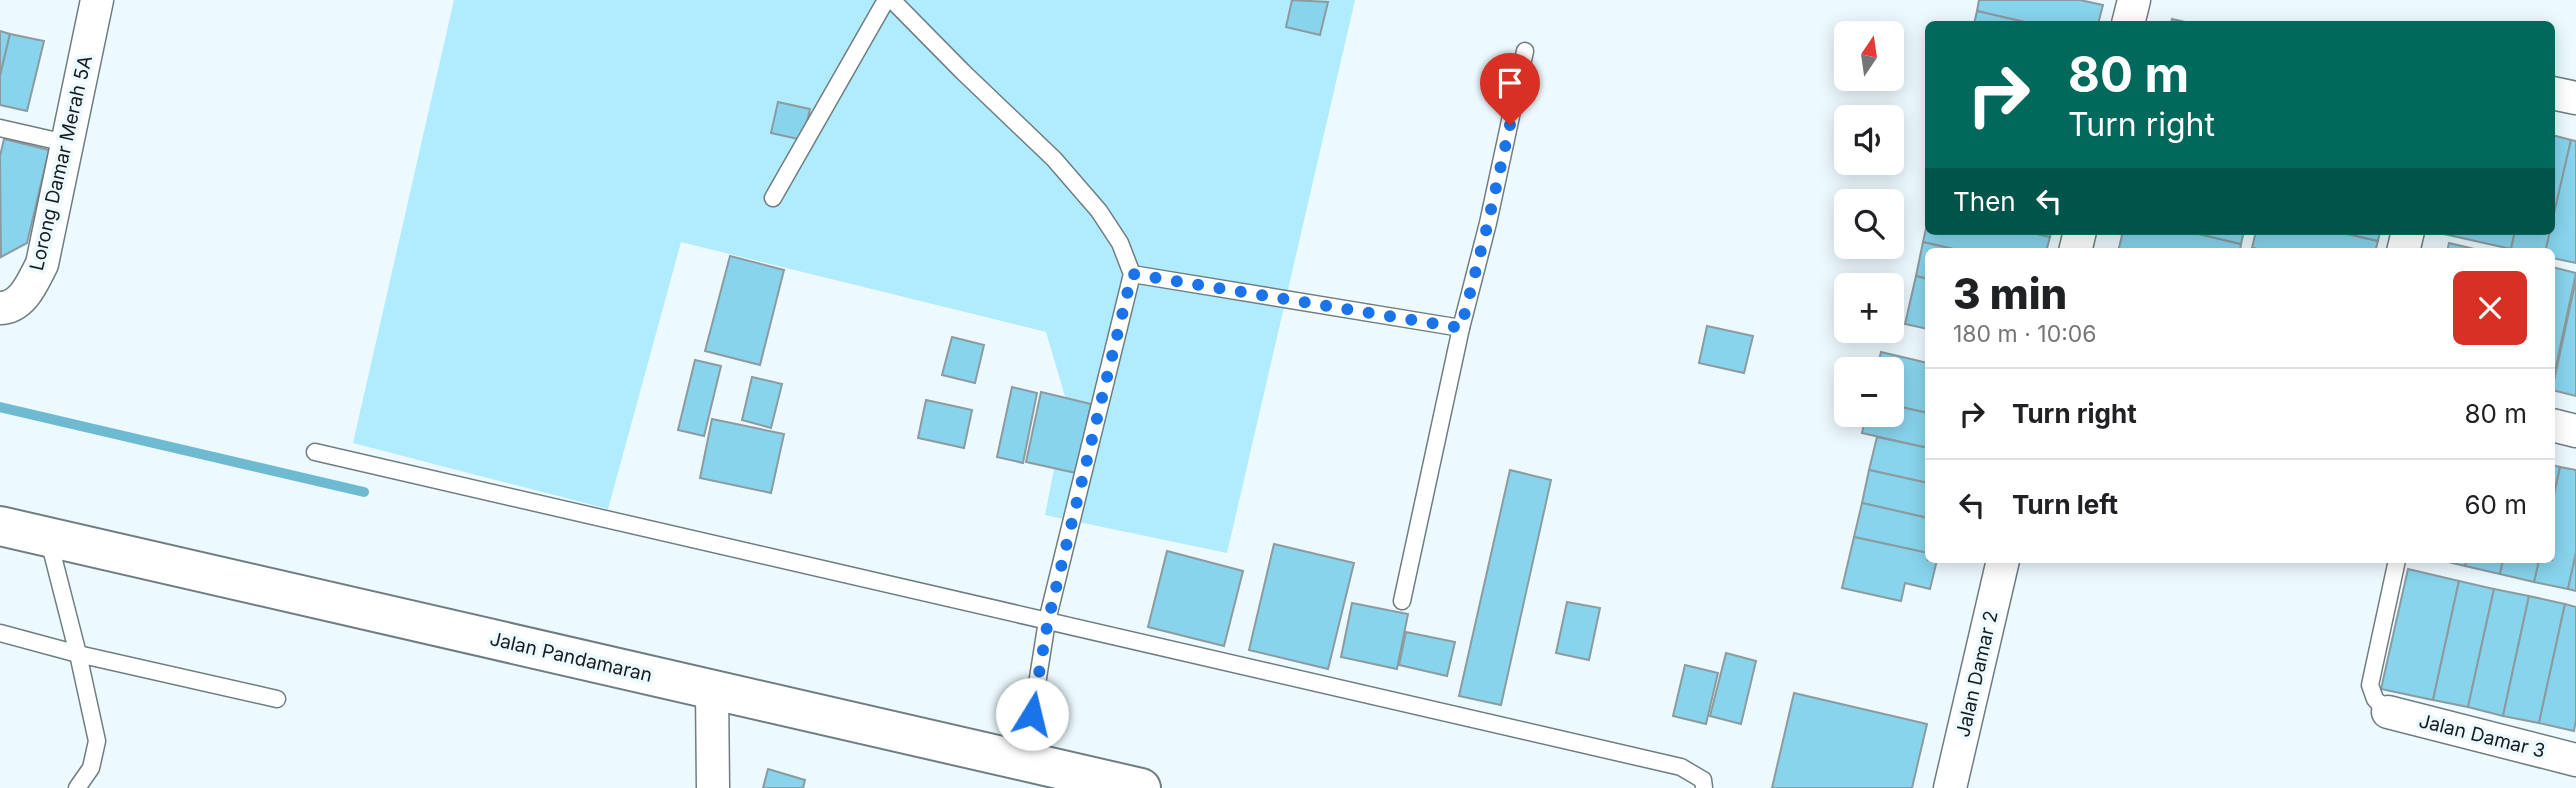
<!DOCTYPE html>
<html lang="en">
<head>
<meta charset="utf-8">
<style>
  body { margin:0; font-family:Inter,sans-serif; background:#f6f6f6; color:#202124; height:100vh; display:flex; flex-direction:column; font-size:26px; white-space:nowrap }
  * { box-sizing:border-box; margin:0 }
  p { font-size:23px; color:#757577 }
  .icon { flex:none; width:38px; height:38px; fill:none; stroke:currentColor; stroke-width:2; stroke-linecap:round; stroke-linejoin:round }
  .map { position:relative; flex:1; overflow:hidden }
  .details { position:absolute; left:1925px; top:248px; width:630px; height:315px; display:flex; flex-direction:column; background:#fff; border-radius:10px; box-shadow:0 4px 18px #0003 }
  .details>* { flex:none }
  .banner { position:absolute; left:1925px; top:21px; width:630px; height:214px; border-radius:10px; box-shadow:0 4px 18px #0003; background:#00695c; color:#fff; overflow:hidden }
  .needle { width:46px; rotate:13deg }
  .controls { position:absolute; left:1834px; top:21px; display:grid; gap:14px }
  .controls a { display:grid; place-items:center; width:70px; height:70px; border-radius:10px; background:#fff; box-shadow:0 4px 18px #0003; font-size:35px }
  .pin { position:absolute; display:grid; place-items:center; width:60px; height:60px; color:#fff; margin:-72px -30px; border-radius:50% 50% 50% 0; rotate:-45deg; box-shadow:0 0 7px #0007 }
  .pin .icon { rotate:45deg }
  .me { position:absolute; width:77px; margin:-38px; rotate:9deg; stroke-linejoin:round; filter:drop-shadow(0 0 5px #0008) }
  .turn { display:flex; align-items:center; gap:24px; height:147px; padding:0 28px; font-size:32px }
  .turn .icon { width:91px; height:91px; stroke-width:2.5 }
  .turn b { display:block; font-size:49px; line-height:60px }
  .then { display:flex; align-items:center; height:66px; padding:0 28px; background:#0003; gap:14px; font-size:26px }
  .round { display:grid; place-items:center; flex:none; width:74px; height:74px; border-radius:10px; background:#f6f6f6 }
  .head { display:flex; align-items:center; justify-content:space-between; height:119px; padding:0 28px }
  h1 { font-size:42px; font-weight:800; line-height:52px }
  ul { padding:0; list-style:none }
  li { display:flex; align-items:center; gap:21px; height:91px; padding:0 28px; border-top:2px solid #e0e0e0 }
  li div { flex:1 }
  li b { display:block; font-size:26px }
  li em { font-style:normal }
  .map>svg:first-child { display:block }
  .green { fill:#b0ebfe }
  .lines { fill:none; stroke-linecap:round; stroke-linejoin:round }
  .stream { stroke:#6ebad1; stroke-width:10 }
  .building { fill:#88d4ec; stroke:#8c9ba0; stroke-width:2 }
  .lane-casing { stroke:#6f7d82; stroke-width:19 }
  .street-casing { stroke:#6f7d82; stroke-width:35 }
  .secondary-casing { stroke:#6f7d82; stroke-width:42 }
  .lane { stroke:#fff; stroke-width:16 }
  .street { stroke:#fff; stroke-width:32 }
  .secondary { stroke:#fff; stroke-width:38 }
  .route { stroke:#1a73e8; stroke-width:12; stroke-dasharray:0 21.6 }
  .labels { text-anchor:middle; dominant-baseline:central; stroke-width:7; stroke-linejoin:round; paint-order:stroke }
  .street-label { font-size:19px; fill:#161b1d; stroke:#ecf9fe }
</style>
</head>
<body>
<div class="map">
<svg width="2576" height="788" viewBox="0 0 2576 788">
  <rect width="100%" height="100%" fill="#ecf9fe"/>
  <!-- green -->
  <polygon class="green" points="454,0 1355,0 1227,553 1045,515 1067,403 1046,332 681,242 608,509 353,443"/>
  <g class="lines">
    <!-- stream -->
    <polyline class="stream" points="0,407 364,492"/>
  </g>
  <!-- building -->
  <g class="building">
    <polygon points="1292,0 1328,2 1320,35 1286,27"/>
    <polygon points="1979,0 2080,0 2103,5 2098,24 2033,24 1977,11"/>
    <polygon points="1977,11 2033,24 1974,24"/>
    <polygon points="2172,19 2194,24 2171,24"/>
    <polygon points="0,31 10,34 0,76"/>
    <polygon points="10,34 44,41 27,111 0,105 0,76"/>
    <polygon points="778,102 810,109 803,140 771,133"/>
    <polygon points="2552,135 2571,140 2552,225"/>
    <polygon points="4,139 49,150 27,243 1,257 0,156"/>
    <polygon points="2571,140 2576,141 2576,263 2552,258 2552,252 2545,252"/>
    <polygon points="1928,220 1928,231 2025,231 2050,237 2046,252 1966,252 1923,242"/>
    <polygon points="2025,231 2051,231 2050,237"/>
    <polygon points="2123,231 2186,231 2241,244 2240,252 2118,252"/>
    <polygon points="2186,231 2244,231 2241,244"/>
    <polygon points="2256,231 2335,231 2378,241 2375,252 2272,252 2252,248"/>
    <polygon points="2335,231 2380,231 2378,241"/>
    <polygon points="2445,231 2515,231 2511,249 2444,234"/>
    <polygon points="2515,231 2550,231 2545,252 2511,249"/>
    <polygon points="1923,242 1966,252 1928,252 1928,279 1916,276"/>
    <polygon points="2449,243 2487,252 2447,252"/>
    <polygon points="2252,248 2272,252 2251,252"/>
    <polygon points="730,256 784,270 760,365 705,351"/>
    <polygon points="2552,267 2576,273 2552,385"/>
    <polygon points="1916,276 1928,279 1928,329 1905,324"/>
    <polygon points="2576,279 2576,396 2552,390"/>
    <polygon points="1707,326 1753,336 1744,373 1699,363"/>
    <polygon points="952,337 984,345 975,383 942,375"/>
    <polygon points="1881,352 1928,363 1928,413 1892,405 1892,369 1877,369"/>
    <polygon points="695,360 721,366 704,436 678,430"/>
    <polygon points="752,377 782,384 771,428 742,420"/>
    <polygon points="1012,387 1037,393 1023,463 997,457"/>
    <polygon points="1041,392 1091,404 1076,473 1026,462"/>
    <polygon points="926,400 972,410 964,448 918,438"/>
    <polygon points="1892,405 1928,413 1928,448 1862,433 1866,415 1892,415"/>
    <polygon points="712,419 784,434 771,493 700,478"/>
    <polygon points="1877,437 1928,448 1928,483 1869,470"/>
    <polygon points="2552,465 2560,467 2552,504"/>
    <polygon points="2560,467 2576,470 2576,553 2568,589 2534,582 2539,560 2552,560 2552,504"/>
    <polygon points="1510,470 1551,480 1501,705 1459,696"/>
    <polygon points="1869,470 1928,483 1928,518 1862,503"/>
    <polygon points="1862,503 1928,518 1928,553 1854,537"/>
    <polygon points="1854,537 1928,553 1928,560 1937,560 1930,589 1905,583 1901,601 1842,588"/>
    <polygon points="1274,544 1354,563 1328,669 1249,650"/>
    <polygon points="1167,551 1243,571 1224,646 1148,627"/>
    <polygon points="2576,553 2576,591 2568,589"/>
    <polygon points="2440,560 2467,560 2465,566"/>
    <polygon points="2467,560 2503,560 2500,574 2465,566"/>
    <polygon points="2503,560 2539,560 2534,582 2500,574"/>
    <polygon points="2408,569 2459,581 2433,700 2381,689"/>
    <polygon points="2459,581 2494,589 2468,707 2433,700"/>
    <polygon points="2494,589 2529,596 2503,716 2468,707"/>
    <polygon points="2529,596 2565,604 2539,723 2503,716"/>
    <polygon points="1567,602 1600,608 1589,660 1556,653"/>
    <polygon points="1352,603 1408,614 1397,669 1341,657"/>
    <polygon points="2565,604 2576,607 2576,720 2574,731 2539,723"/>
    <polygon points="1406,632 1455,642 1447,676 1399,665"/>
    <polygon points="1726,653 1756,661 1741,724 1710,716"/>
    <polygon points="1685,665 1718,673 1706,724 1673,716"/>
    <polygon points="1794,693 1927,724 1912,788 1772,788"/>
    <polygon points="768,769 805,780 803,788 763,788"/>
  </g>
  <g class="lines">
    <defs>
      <g id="lane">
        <polyline points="892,0 963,72 1054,159 1099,211 1120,243 1132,274 1047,621 1025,760"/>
        <polyline points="0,128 66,143"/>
        <polyline points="773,198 886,0"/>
        <polyline points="1132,274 1461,328 1488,223 1525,51"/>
        <polyline points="315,452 1681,767 1703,780 1704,788"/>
        <polyline points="1402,601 1461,328"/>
        <polyline points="0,633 78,654 48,537"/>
        <polyline points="2388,712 2375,699 2370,685 2397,560"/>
        <polyline points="77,788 91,768 97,741 78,654 277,699"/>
      </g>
      <g id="street">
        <polyline points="2128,24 2134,0"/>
        <polyline points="2552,93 2576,98"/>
        <polyline points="2075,252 2080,231"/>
        <polyline points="2403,252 2408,231"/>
        <path d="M0,308C23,308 33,281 42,264L97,0"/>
        <polyline points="2552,425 2576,431"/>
        <polyline points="712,689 713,788"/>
        <polyline points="2388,712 2576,760"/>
        <polyline points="1950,788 2003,560"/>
      </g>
      <polyline id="secondary" points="0,526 1141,788"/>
    </defs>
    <!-- lane casing -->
    <use href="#lane" class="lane-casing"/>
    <!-- street casing -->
    <use href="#street" class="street-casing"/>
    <!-- secondary casing -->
    <use href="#secondary" class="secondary-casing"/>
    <!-- lane -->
    <use href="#lane" class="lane"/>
    <!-- street -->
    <use href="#street" class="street"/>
    <!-- secondary -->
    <use href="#secondary" class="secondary"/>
  </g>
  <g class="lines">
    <!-- route -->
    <polyline class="route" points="1032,714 1048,621 1132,274 1461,328 1488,223 1510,125"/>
  </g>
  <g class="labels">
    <!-- street labels -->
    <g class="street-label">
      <text transform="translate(61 163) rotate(-77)">Lorong Damar Merah 5A</text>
      <text transform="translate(571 657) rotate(13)">Jalan Pandamaran</text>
      <text transform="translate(1977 674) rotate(-77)">Jalan Damar 2</text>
      <text transform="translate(2482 736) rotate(14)">Jalan Damar 3</text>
    </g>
  </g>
</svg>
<div class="controls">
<a><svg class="needle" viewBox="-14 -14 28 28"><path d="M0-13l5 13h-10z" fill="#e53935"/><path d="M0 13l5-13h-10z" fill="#757577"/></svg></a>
<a><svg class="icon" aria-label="sound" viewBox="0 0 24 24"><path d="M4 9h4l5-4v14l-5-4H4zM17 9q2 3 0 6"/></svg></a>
<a><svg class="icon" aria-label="search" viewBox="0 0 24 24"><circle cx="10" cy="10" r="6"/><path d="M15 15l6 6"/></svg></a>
<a>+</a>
<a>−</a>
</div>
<div class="pin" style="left:1510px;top:125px;background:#d93025"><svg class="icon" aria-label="arrive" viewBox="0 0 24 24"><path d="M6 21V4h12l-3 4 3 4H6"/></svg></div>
<svg class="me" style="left:1032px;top:714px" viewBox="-20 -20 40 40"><circle r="19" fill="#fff"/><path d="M0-13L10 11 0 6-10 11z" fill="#1a73e8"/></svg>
<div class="banner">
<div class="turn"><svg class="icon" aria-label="right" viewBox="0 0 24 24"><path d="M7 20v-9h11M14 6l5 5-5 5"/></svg><div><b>80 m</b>Turn right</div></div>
<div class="then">Then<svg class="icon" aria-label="left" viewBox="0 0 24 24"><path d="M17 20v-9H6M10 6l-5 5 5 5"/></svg></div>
</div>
<section class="details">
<div class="head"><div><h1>3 min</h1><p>180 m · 10:06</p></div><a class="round" style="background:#d93025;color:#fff"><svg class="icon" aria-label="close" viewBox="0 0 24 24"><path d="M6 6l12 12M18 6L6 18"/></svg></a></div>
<ul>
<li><svg class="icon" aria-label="right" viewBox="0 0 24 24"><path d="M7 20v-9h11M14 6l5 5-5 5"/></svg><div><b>Turn right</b></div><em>80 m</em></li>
<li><svg class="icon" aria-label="left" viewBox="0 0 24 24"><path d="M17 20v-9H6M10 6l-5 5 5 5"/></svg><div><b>Turn left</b></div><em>60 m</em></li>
</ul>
</section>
</div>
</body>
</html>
